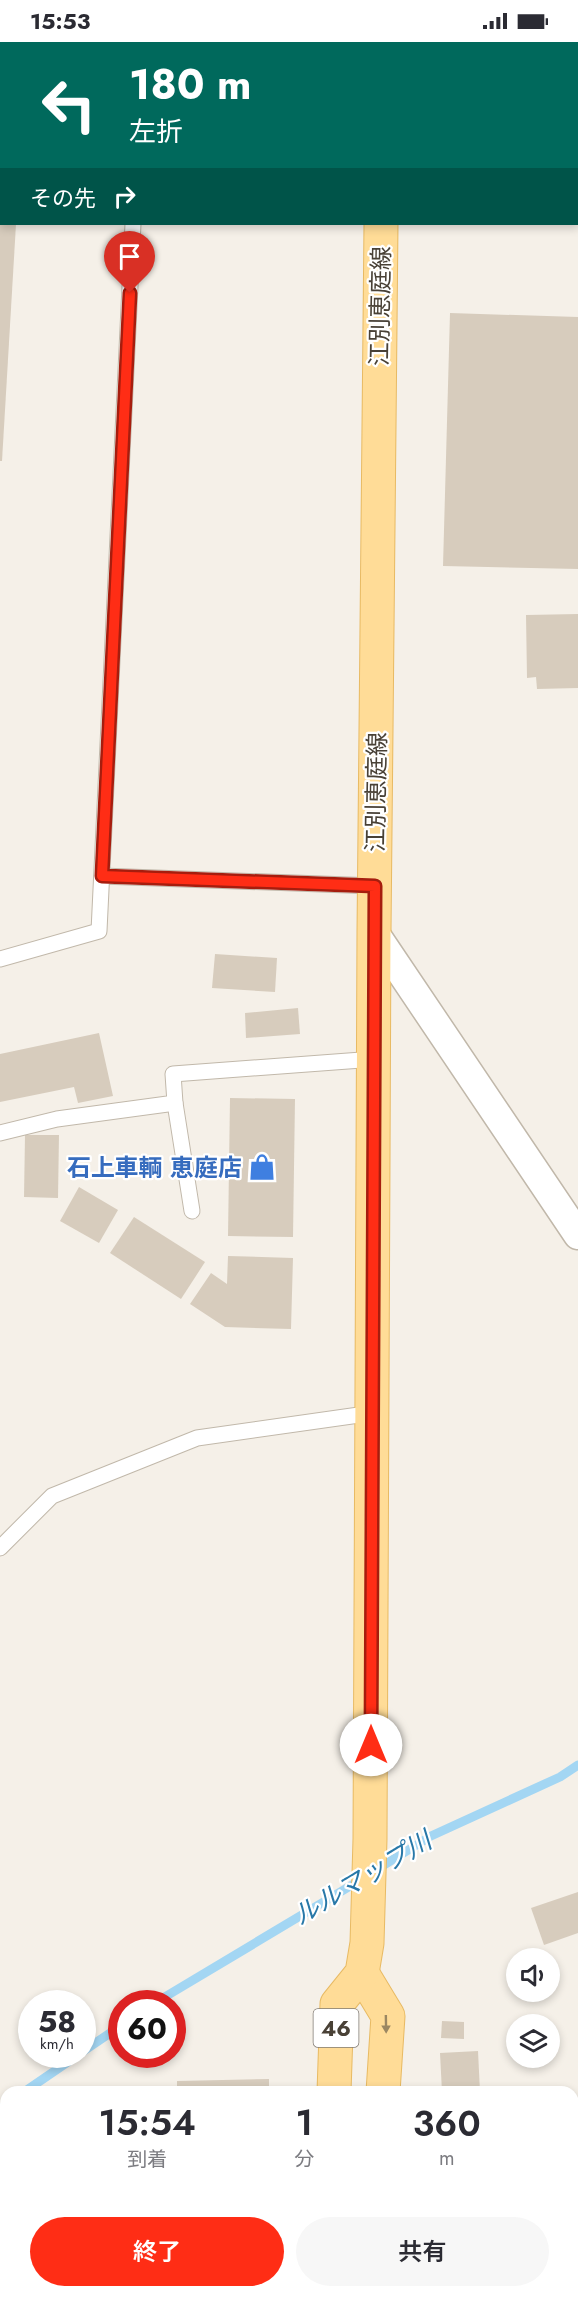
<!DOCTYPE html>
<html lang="ja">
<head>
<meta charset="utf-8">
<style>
  body { margin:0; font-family:Jost,"Noto Sans JP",sans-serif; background:#f7f7f7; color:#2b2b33; height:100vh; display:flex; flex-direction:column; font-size:22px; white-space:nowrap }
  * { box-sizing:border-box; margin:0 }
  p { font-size:20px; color:#7c7c81 }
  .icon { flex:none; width:33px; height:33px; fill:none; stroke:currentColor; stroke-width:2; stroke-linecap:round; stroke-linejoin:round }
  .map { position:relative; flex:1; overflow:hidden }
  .sheet { position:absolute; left:0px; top:2044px; width:579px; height:212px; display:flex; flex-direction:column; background:#fff; border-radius:18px 18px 0 0; box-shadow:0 3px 9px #0003 }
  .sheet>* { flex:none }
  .hud { position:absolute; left:0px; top:0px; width:579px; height:183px; box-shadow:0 3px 9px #0003; background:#00695c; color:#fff; overflow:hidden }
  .controls { position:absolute; left:506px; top:1906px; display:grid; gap:12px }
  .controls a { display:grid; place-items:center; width:54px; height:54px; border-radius:50%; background:#fff; box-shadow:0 3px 9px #0003; font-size:30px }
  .speed { position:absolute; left:18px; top:1948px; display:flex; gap:12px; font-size:30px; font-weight:700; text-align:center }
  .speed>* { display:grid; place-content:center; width:78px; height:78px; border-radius:50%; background:#fff; box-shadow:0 3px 9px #0003; line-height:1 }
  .speed small { font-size:15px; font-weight:400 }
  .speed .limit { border:9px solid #d22; background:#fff; color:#111 }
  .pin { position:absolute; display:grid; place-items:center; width:51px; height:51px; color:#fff; margin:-62px -26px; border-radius:50% 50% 50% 0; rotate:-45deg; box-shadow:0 0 6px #0007 }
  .pin .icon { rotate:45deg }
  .me { position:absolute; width:66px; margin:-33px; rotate:0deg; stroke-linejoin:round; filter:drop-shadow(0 0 4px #0008) }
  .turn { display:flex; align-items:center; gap:21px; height:126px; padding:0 30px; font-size:27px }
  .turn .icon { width:78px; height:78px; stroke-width:2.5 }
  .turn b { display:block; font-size:42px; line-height:51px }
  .then { display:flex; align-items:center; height:57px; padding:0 30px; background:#0003; gap:12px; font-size:22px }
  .eta { display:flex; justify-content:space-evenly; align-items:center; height:102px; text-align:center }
  .eta b { font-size:36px; font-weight:600; line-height:42px }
  .action { display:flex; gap:12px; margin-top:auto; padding:12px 30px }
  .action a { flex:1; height:69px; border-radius:36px; background:#ff2d15; color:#fff; font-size:24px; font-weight:600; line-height:69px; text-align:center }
  .action a+a { background:#f7f7f7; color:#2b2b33 }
  .status { display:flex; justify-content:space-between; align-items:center; height:42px; padding:0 30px; background:#fff; direction:ltr }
  .status svg { height:16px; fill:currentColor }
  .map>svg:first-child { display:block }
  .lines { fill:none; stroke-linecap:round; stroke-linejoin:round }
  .stream { stroke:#a3d6f3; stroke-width:9 }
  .building { fill:#d7ccbd }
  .service-casing { stroke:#c1b8aa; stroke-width:17 }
  .minor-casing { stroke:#c1b8aa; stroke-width:31 }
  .primary-casing { stroke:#e8ba63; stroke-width:35 }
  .service { stroke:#fff; stroke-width:15 }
  .minor { stroke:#fff; stroke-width:28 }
  .primary { stroke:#ffdc97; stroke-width:33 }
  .oneway { fill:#9b8762 }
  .route-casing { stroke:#a61d0e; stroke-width:15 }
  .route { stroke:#ff2d15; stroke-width:10 }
  .labels { text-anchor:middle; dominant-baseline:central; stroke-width:4.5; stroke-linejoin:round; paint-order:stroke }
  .shield { fill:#fff; stroke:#807a72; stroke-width:1.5 }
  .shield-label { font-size:22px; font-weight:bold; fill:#494136 }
  .street-label { font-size:24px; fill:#494136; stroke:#fff }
  .shop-label { font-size:24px; font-weight:bold; fill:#366cbe; stroke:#fff; text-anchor:end }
  .water-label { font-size:26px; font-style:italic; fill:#2878a8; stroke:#fff }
</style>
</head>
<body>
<div class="status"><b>15:53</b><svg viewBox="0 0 49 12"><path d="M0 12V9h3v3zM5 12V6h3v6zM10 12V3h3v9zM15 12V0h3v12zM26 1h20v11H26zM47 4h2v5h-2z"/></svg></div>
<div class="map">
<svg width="578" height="2255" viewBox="0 0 578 2255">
  <rect width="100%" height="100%" fill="#f5f0e8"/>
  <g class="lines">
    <!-- stream -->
    <g class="stream">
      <polyline points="376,1828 431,1794 560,1735 578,1723"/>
      <polyline points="153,1962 362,1837"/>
      <polyline points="82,2010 122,1983"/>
      <polyline points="24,2050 78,2013"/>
      <polyline points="0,2067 6,2063"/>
    </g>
  </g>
  <!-- building -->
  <g class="building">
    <polygon points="0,182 16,182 2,419 0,419"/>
    <polygon points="450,271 578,275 578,527 443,524"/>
    <polygon points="578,572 578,646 537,647 536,635 527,636 526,573"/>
    <polygon points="215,912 277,916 275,950 212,946"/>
    <polygon points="298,966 300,992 246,996 245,971"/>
    <polygon points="99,991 113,1054 78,1061 74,1045 0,1060 0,1012"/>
    <polygon points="230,1056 295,1057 293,1195 228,1194"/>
    <polygon points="25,1093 59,1093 58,1156 24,1155"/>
    <polygon points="79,1145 118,1168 99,1201 60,1179"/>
    <polygon points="134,1175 205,1220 181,1257 110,1211"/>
    <polygon points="228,1214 293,1216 291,1287 225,1285 190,1262 211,1231 227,1242"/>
    <polygon points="578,1850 578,1891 544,1903 531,1866"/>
    <polygon points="442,1979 464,1980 464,1997 441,1996"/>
    <polygon points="478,2009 480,2050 442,2050 440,2011"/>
    <polygon points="269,2037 269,2050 177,2050 177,2039"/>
  </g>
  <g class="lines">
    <defs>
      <g id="service">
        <polyline points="102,834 375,844"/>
        <polyline points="0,917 99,889 133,182"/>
        <polyline points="175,1061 192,1169"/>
        <polyline points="0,1091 57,1077 175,1061 173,1032 375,1017"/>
        <polyline points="0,1506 52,1454 197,1396 373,1371"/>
        <polyline points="0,2246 14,2255"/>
      </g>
      <polyline id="minor" points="374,890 578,1193"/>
      <g id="primary">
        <polyline points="385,2 385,0"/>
        <polyline points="362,1931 388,1974 383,2050"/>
        <polyline points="334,2050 337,1962 362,1931 367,1901 370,1797 374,890 381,182"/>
        <polyline points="320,2255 321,2250"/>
        <polyline points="369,2255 369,2250"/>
      </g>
    </defs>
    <!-- service casing -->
    <use href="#service" class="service-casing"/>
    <!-- minor casing -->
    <use href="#minor" class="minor-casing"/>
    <!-- primary casing -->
    <use href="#primary" class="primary-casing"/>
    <!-- service -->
    <use href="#service" class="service"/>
    <!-- minor -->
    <use href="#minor" class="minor"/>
    <!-- primary -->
    <use href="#primary" class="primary"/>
  </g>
  <!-- one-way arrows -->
  <defs><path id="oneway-solid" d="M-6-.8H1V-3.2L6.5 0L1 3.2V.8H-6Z" transform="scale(1.5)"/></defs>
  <use class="oneway" href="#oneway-solid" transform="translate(386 1982) rotate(89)"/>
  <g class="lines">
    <defs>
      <polyline id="route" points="130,251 102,834 375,844 371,1703"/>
    </defs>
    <!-- route casing -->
    <use href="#route" class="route-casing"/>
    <!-- route -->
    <use href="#route" class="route"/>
  </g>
  <!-- icons -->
  <defs>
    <symbol id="shop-bare" viewBox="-9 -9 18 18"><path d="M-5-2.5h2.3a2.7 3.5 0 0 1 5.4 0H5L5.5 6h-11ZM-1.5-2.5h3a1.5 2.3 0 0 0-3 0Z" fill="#3f7fe0" stroke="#fff" stroke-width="2.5" paint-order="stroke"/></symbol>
  </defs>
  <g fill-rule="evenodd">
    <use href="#shop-bare" x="243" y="1106" width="38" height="38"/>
  </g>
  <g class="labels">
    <!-- shield labels -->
    <rect class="shield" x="313.5" y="1967" width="45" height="38" rx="4.5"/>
    <g class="shield-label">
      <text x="336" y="1986">46</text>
    </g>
    <!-- street labels -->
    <g class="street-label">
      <text transform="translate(380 264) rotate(-89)">江別恵庭線</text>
      <text transform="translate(376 750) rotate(-89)">江別恵庭線</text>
    </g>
    <!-- shop labels -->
    <g class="shop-label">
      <text x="242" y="1125">石上車輌 恵庭店</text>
    </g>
    <!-- water labels -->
    <g class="water-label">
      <text transform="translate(362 1836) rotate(-31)">ルルマップ川</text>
    </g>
  </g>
</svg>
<div class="controls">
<a><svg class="icon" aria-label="sound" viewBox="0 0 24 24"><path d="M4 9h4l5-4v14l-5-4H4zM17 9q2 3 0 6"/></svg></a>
<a><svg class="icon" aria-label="layers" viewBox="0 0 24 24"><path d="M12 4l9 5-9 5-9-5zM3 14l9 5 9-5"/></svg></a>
</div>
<div class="speed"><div>58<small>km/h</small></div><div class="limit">60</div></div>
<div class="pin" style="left:130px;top:251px;background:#d93025"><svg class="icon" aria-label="arrive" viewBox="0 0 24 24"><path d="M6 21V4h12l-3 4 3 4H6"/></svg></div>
<svg class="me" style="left:371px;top:1703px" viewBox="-20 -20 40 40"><circle r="19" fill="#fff"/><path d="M0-13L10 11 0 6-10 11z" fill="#ff2d15"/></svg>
<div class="hud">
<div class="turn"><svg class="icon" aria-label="left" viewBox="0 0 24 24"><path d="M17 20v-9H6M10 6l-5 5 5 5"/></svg><div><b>180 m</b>左折</div></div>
<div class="then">その先<svg class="icon" aria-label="right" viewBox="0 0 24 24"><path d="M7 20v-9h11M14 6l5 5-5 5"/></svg></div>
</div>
<section class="sheet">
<div class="eta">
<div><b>15:54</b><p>到着</p></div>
<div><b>1</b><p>分</p></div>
<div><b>360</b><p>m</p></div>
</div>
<div class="action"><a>終了</a><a>共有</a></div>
</section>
</div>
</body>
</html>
